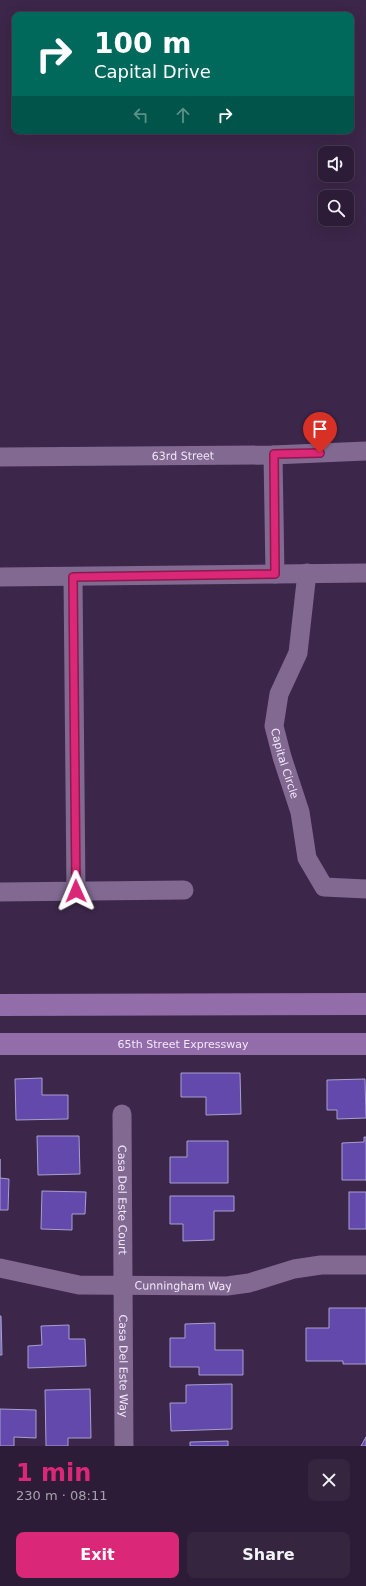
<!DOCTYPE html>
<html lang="en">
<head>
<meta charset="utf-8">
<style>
  body { margin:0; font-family:"DejaVu Sans",sans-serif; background:#35253f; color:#f1f3f6; height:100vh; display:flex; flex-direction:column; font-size:15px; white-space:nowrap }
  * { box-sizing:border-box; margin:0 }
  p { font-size:13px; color:#a7a1ad }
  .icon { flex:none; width:22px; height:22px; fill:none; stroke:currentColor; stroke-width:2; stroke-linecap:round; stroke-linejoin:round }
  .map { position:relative; height:1446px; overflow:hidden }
  .details { display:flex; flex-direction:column; background:#2d1c37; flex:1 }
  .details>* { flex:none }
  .guide { position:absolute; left:12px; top:12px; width:342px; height:122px; border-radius:8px; box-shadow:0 4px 16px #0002,0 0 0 1px #483a52; background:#00695c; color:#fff; overflow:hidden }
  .controls { position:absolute; left:318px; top:146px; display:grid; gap:8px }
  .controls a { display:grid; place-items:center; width:36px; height:36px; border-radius:8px; background:#2d1c37; box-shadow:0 4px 16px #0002,0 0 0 1px #483a52; font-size:20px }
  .pin { position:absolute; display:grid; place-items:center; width:34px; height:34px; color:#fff; margin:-41px -17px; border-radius:50% 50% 50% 0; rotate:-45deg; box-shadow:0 0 4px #0007 }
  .pin .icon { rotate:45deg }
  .me { position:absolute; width:44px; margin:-22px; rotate:359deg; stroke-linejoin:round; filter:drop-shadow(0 0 3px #0008) }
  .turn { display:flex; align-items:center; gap:14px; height:84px; padding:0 16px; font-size:18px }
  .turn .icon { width:52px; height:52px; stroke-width:2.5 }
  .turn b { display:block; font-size:28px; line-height:34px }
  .lanes { display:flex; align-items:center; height:38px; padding:0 16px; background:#0003; justify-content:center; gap:20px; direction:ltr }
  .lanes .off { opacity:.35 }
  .round { display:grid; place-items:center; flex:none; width:42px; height:42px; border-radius:8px; background:#35253f }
  .headline { display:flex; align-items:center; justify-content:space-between; height:68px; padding:0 16px }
  h1 { font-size:24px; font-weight:600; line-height:30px; color:#db2777 }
  .action { display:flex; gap:8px; margin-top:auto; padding:8px 16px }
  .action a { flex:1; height:46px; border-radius:8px; background:#db2777; color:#fff; font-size:16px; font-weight:600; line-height:46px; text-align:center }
  .action a+a { background:#35253f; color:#f1f3f6 }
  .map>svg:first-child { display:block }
  .building { fill:#6249ab; stroke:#a7a0cf }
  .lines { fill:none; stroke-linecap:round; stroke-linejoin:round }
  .street { stroke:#816991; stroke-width:19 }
  .secondary { stroke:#926da9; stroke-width:22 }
  .route-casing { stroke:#8e194d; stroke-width:10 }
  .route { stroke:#db2777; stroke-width:7 }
  .labels { text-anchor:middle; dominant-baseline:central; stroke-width:3.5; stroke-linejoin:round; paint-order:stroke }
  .street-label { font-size:11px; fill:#f4e6fd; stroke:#3c2649 }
</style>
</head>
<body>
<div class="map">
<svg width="366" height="1446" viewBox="0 0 366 1446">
  <rect width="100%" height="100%" fill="#3c2649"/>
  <!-- building -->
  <g class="building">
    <polygon points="181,1073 240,1073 241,1114 206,1115 206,1097 181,1097"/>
    <polygon points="42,1078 42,1095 68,1095 68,1119 16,1120 15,1079"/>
    <polygon points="365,1079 366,1118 337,1119 337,1110 327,1110 327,1080"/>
    <polygon points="37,1136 79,1136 80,1174 38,1175"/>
    <polygon points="364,1137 366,1137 366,1180 342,1180 342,1143 364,1142"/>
    <polygon points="187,1141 228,1141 228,1183 170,1183 170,1157 187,1157"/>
    <polygon points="0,1159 0,1178 9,1179 8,1210 0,1210"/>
    <polygon points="42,1191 86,1192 85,1214 72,1214 72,1230 41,1229"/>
    <rect x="349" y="1192" width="17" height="37"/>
    <polygon points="170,1196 234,1196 234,1211 214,1211 214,1240 183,1241 183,1224 170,1224"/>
    <polygon points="329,1308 366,1308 366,1364 343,1364 343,1361 306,1361 306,1328 329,1328"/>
    <polygon points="0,1316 1,1316 2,1355 0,1355"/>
    <polygon points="215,1323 215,1350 243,1350 243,1375 199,1375 199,1367 170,1367 170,1338 185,1338 185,1324"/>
    <polygon points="69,1325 69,1339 85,1339 86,1366 28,1368 28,1346 42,1345 41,1326"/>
    <polygon points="232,1384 232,1429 171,1431 170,1403 186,1403 186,1385"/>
    <polygon points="90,1389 91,1438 68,1438 68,1446 46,1446 45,1390"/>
    <polygon points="0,1409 36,1410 36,1438 14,1437 14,1446 0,1446"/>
    <polygon points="366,1437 366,1446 361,1446"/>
    <polygon points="228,1441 228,1446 190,1446 190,1442"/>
  </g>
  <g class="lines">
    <!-- street -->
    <g class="street">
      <polyline points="273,455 275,574"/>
      <path id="s1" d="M0,457L273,455L366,451"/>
      <path id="s2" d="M307,573L298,653L279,694L274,726L282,757L300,812L307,858L324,887L366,889"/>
      <polyline points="0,577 366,573"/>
      <polyline points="73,577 76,891"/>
      <polyline points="0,892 184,890"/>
      <path id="s3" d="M122,1114L124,1446"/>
      <path id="s4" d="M0,1268L79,1285L227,1286L249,1283L294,1269L321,1265H366"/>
    </g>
    <!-- secondary -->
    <g class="secondary">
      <polyline points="0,1005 366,1004"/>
      <path id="s5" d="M0,1044H366"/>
    </g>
  </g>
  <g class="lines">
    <defs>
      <polyline id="route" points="76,891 73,577 275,574 274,454 320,453"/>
    </defs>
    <!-- route casing -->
    <use href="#route" class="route-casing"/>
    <!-- route -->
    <use href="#route" class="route"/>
  </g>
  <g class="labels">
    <!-- street labels -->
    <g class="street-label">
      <text stroke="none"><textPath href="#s1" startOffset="183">63rd Street</textPath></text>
      <text stroke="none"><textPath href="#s2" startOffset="197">Capital Circle</textPath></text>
      <text stroke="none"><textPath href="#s5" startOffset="183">65th Street Expressway</textPath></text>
      <text stroke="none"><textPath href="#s3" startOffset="86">Casa Del Este Court</textPath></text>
      <text stroke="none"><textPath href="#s4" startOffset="185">Cunningham Way</textPath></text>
      <text stroke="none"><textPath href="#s3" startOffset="252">Casa Del Este Way</textPath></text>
    </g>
  </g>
</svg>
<div class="controls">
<a><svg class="icon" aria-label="sound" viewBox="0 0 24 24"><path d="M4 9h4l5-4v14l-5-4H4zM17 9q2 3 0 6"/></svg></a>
<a><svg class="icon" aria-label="search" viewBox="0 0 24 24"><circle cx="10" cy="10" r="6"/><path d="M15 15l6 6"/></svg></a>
</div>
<div class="pin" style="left:320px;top:453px;background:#d93025"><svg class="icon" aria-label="arrive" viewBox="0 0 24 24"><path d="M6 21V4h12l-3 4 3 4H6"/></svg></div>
<svg class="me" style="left:76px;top:891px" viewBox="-20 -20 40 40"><path d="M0-17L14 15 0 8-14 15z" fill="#db2777" stroke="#fff" stroke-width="4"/></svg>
<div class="guide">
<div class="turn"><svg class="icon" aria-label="right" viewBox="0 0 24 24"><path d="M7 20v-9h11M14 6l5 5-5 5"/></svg><div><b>100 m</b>Capital Drive</div></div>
<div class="lanes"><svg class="icon off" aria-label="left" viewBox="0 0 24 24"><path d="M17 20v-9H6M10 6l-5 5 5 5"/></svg><svg class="icon off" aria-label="ahead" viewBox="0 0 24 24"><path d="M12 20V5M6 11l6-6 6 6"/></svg><svg class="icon" aria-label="right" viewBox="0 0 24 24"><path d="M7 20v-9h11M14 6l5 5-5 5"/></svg></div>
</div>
</div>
<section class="details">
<div class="headline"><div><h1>1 min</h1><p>230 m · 08:11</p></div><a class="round"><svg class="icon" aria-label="close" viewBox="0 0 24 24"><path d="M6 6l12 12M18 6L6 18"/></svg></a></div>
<div class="action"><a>Exit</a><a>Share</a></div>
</section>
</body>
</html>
